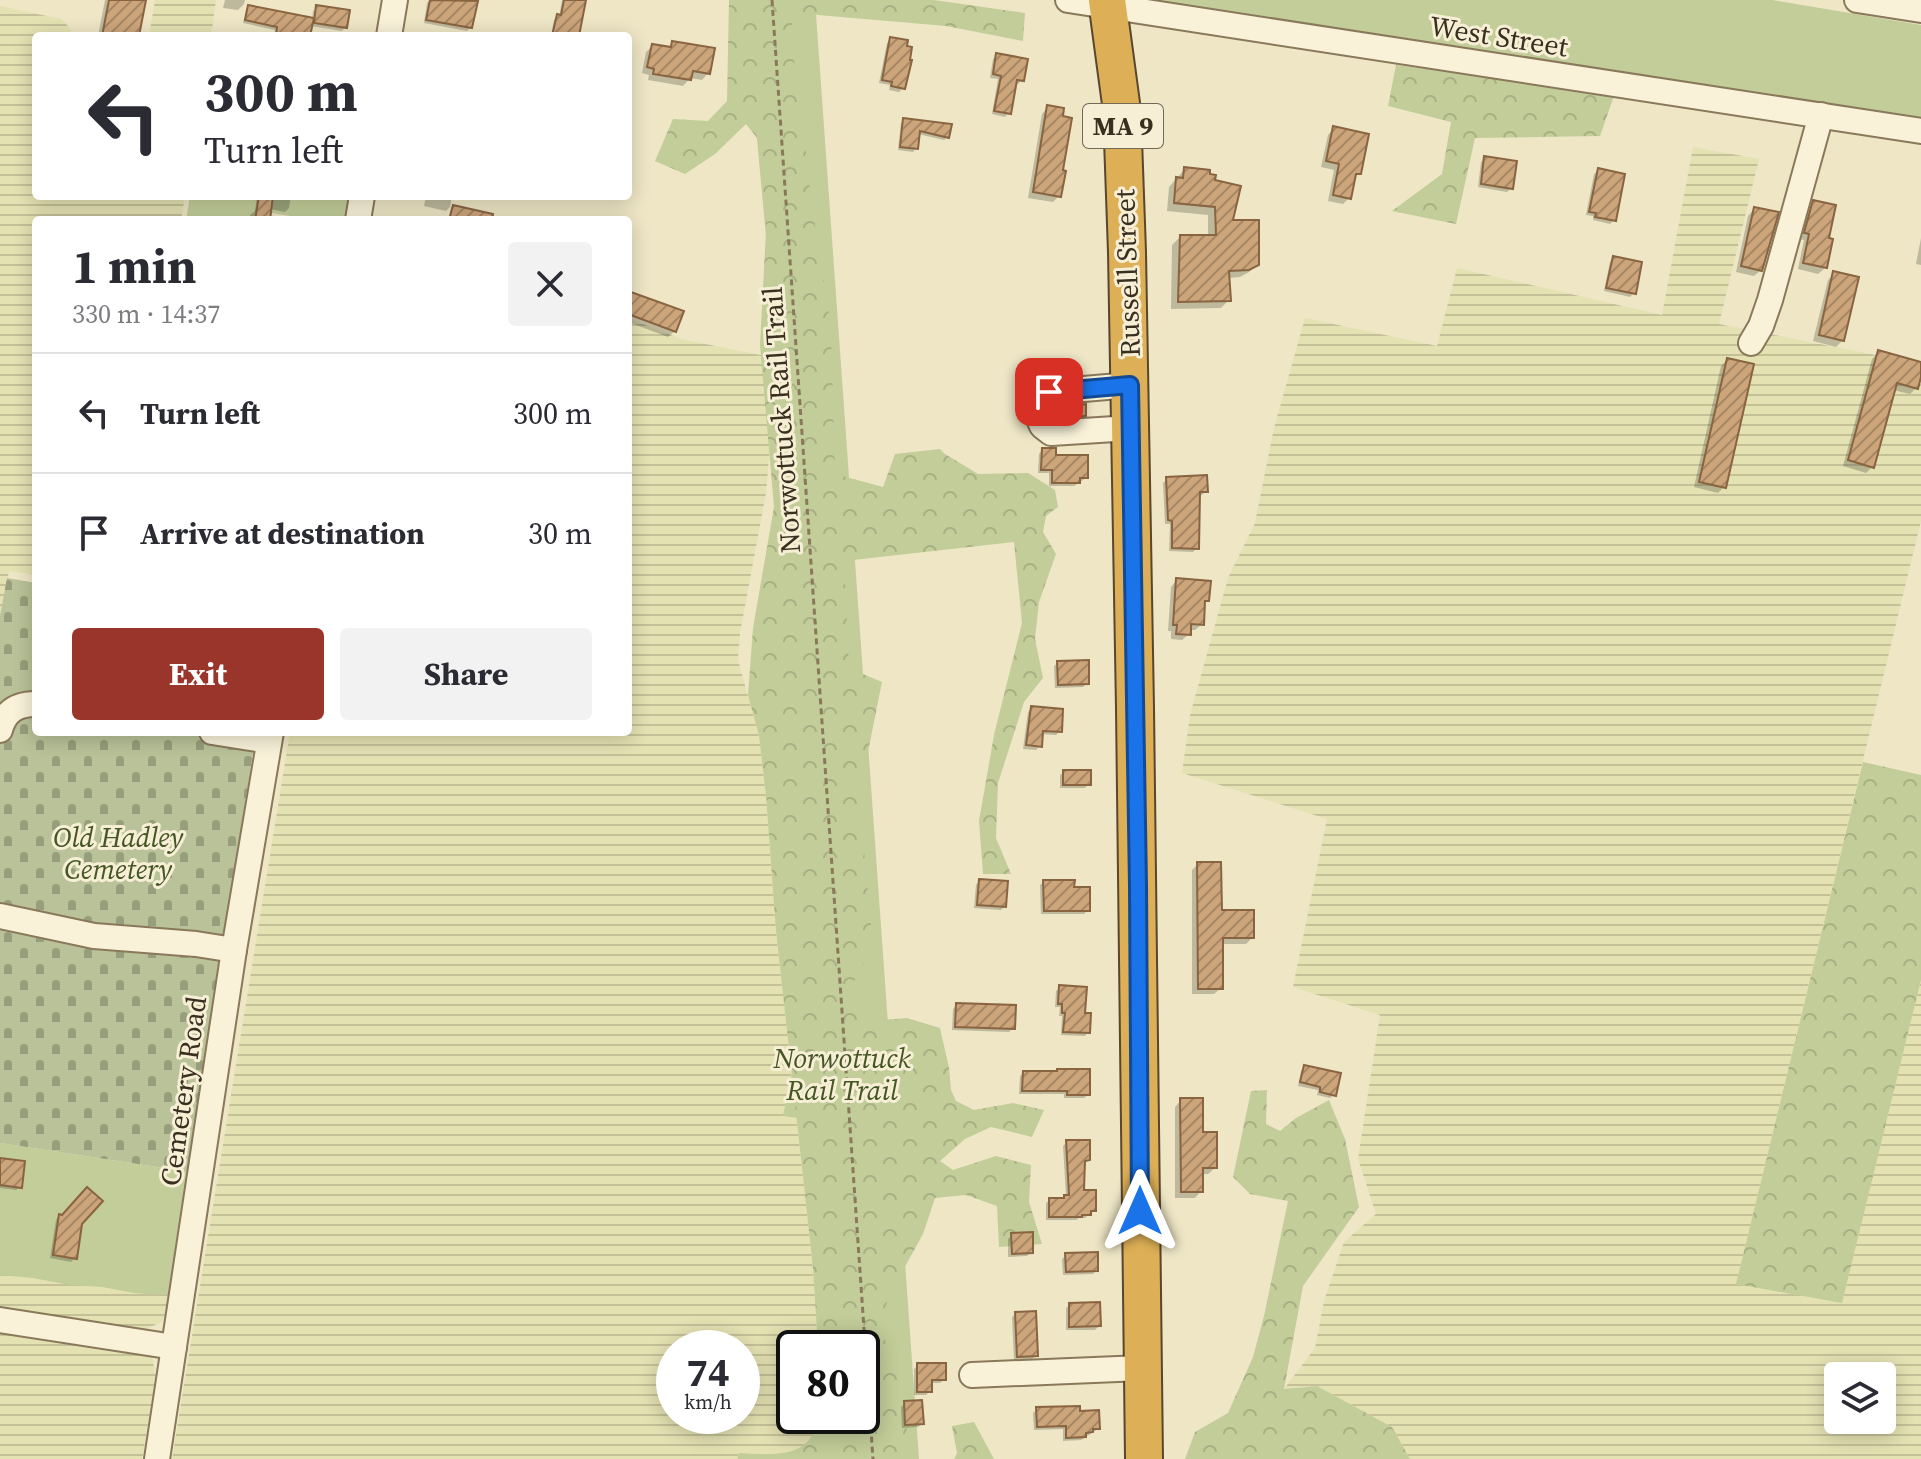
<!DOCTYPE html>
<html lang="en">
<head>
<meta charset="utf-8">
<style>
  body { margin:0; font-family:"Source Serif 4",serif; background:#f2f2f3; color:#2b2b33; height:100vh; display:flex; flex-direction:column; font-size:30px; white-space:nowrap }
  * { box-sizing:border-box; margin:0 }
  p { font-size:26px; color:#7c7c81 }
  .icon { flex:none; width:44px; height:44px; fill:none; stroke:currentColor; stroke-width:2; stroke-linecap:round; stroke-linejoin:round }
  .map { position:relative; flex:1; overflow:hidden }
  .side { position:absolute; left:32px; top:216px; width:600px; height:520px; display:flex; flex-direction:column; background:#fff; border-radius:8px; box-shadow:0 4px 20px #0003 }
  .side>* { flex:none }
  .guide { position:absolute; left:32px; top:32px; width:600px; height:168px; border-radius:8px; box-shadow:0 4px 20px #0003; background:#fff; color:#2b2b33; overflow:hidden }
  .fabs { position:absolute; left:1824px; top:1362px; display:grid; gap:16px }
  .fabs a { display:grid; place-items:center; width:72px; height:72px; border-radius:8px; background:#fff; box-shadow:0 4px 20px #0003; font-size:40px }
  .speed { position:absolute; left:656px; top:1330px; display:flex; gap:16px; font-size:40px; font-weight:700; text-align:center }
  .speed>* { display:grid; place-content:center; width:104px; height:104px; border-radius:50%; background:#fff; box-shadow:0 4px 20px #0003; line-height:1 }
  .speed small { font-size:20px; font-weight:400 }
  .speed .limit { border:4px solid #111; border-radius:12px; background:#fff; color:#111 }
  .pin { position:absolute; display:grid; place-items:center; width:68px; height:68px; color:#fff; margin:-34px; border-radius:16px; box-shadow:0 4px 12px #0006 }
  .me { position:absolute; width:88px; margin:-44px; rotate:0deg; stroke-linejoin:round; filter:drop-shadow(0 0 6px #0008) }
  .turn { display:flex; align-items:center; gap:28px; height:168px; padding:0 40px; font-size:36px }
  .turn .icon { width:104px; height:104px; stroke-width:2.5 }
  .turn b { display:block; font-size:56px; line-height:68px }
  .round { display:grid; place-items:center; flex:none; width:84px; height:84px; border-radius:8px; background:#f2f2f3 }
  .overview { display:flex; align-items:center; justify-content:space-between; height:136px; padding:0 40px }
  h1 { font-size:48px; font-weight:700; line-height:60px }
  .primary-button { display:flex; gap:16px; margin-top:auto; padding:16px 40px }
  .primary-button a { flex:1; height:92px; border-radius:8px; background:#99352b; color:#fff; font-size:32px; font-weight:700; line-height:92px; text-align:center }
  .primary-button a+a { background:#f2f2f3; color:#2b2b33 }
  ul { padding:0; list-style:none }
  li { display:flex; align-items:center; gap:24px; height:120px; padding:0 40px; border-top:2px solid #e1e1e2 }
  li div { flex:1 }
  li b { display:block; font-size:30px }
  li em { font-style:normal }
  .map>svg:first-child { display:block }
  .farmland { fill:url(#farmland-rules); fill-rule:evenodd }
  .green { fill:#c2cd99 }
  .forest { fill:url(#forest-crowns) }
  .cemetery { fill:url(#cemetery-stones) }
  .shadow { fill:#0003 }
  .building { fill:url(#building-hatch); stroke:#896441; stroke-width:2 }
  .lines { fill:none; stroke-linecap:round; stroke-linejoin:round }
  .minor-casing { stroke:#8a785b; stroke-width:28 }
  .highway-casing { stroke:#58462f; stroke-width:40 }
  .path { stroke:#8a785b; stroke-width:3; stroke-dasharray:6 4; stroke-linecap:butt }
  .minor { stroke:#f9f2d9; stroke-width:24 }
  .highway { stroke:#ddaf56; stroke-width:36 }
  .route-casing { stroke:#114b97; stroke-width:20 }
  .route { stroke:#1a73e8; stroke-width:14 }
  .labels { text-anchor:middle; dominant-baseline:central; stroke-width:6; stroke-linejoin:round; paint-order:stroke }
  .shield { fill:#f6efd5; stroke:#726956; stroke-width:2 }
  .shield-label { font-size:26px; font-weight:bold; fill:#3a2f1f }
  .street-label { font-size:28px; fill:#3a2f1f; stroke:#f6efd5 }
  .park-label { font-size:28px; font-style:italic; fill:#455625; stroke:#f6efd5 }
</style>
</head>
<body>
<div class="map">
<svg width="1921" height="1459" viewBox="0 0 1921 1459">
  <defs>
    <pattern id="farmland-rules" width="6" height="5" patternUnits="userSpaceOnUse" patternTransform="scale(2)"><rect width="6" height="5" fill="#e4e1b2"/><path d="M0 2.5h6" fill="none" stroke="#c4c199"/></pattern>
    <pattern id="forest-crowns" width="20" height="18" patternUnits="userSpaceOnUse" patternTransform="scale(2)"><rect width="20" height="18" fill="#c2cd99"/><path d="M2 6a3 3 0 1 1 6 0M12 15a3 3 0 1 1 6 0" fill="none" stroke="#a7b083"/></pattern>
    <pattern id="cemetery-stones" width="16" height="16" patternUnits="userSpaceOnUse" patternTransform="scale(2)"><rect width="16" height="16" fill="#b9c298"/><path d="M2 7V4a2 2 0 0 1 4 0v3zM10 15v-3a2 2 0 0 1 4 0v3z" fill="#979e7b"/></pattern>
    <pattern id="building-hatch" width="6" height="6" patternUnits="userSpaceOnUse" patternTransform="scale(2)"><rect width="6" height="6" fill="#cda57b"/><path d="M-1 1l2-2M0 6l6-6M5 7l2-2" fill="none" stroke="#a78764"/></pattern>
  </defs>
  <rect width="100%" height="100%" fill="#eee6c5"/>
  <!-- farmland -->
  <g class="farmland">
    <polygon points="155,0 216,0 211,36 149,36"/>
    <polygon points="0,6 61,19 69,27 74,36 36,36 36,196 185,196 181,220 36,220 36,575 9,571 0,616"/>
    <path d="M1693,147L1759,159L1719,324L1921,364V521L1736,1284L1842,1302L1921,980V1459H1410L1392,1427L1317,1386L1284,1389L1315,1348L1324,1301L1344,1242L1376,1214L1358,1159L1380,1015L1293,987L1327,819L1182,773L1190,715L1228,578L1255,523L1274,428L1305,318L1437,346L1457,268L1662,315ZM1838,1376H1882V1420H1838Z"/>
    <path d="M628,318L681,339L765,356L775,384L766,493L740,633L738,660L759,736L766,796L776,932L813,1268L818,1348H794V1416H818L815,1432L809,1444L794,1453L770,1455L741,1453L737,1455L738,1459H172L290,732H628ZM674,1348H742V1416H674Z"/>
    <polygon points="0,1271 147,1294 172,1294 170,1310 161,1322 140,1332 0,1310"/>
    <polygon points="0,1331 144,1353 152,1357 156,1377 142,1459 0,1459"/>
  </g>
  <!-- green -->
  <g class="green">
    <polygon points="815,0 919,1459 840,1459 862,1416 862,1348 829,1122 783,1116 819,947 773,312 748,42"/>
    <polygon points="1154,0 1772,0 1921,25 1921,127"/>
    <polygon points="190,196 350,196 346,220 315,220 272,213 270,220 186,220"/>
    <polygon points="0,1143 190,1172 172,1294 159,1295 134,1293 102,1287 70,1285 33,1278 0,1275"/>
  </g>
  <!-- forest -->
  <g class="forest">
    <path d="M729,0H934L1025,13L1023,41L946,26L795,13L790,32L803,123L811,200L831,327L835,474L883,487L895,454L940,449L945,454L978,474L1028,473L1055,490L1058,507L1046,516L1043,532L1056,554L1039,602L1035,639L1043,678L1024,702L998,783L996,838L1011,874H983L979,821L994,735L1022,623L1014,542L844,561L849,668L882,682L859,797L872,936L862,969L851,985L855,1004L867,1018L882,1020L907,1018L940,1028L949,1068L951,1090L956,1101L974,1110L1013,1103L1044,1110L1032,1137L991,1127L965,1139L940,1161L953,1170L996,1156L1031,1165L1029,1202L1042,1244L999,1247L997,1206L966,1195L935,1198L923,1234L887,1299L883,1335L900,1377L910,1454L916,1459H738L737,1455L740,1453C776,1455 813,1459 818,1416H862V1348H818L813,1268L776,931L766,796L759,736L748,695L753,628L774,507L760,345L766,230L761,143L746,124L715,154L685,174L655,161L673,119L708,121L727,101Z"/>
    <polygon points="1396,65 1615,93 1600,136 1475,138 1456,224 1392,211 1442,174 1451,122 1388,106"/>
    <polygon points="1863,762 1921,775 1921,980 1842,1303 1736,1284"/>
    <polygon points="1267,1090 1266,1124 1280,1131 1296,1118 1329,1100 1345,1139 1359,1207 1303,1286 1284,1389 1317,1386 1392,1427 1410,1459 1185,1459 1195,1432 1228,1413 1253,1357 1264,1316 1288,1201 1250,1194 1233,1177 1251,1091"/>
    <polygon points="974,1422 994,1459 954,1459 957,1453 952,1426"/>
  </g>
  <!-- cemetery -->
  <polygon class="cemetery" points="7,578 36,583 36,732 256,732 190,1172 0,1143 0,616"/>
  <!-- shadow -->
  <g class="shadow">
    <polygon points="105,0 144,0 137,36 98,36"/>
    <polygon points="225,0 245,0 244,4 238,10 223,8"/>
    <polygon points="430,0 459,0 475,3 471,27 467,31 424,23 427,3"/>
    <polygon points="562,0 584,0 577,36 551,36 554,20 559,17"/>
    <polygon points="249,7 312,20 313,11 317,7 345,27 342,31 310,26 308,36 274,36 275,30 243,23 246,10"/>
    <polygon points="891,39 903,88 899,92 889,90 890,85 879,83 887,43"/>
    <polygon points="673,43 708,73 702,80 690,78 683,86 648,80 649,75 642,73 646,52 652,46 667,49"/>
    <polygon points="997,55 1022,80 1018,84 1014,83 1009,113 1005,117 992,114 998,79 990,78 993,59"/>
    <polygon points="1048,107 1059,196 1053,202 1028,198 1042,114"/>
    <polygon points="904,120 947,137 944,140 918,134 916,148 913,152 898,150 901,123"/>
    <polygon points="1334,128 1359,173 1353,179 1349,198 1343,204 1328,201 1334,170 1321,167 1328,135"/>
    <polygon points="1485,159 1511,188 1507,192 1478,187 1481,162"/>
    <polygon points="1185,169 1213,182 1231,222 1257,264 1249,272 1240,277 1228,278 1229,300 1221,308 1171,309 1172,245 1180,237 1208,237 1208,215 1167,211 1169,187"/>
    <polygon points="1598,171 1614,220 1610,224 1593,220 1593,216 1586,215 1594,174"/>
    <polygon points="257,196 291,196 289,208 285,212 270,209 268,220 249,220 250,215 255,211"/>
    <polygon points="426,196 452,196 450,207 446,211 424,206"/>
    <polygon points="1814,203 1826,240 1825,268 1818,274 1798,269 1804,240 1799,239 1807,209"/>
    <polygon points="1754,209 1761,270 1754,276 1736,272 1748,216"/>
    <polygon points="1921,238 1921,265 1916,264"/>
    <polygon points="1614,258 1634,293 1630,297 1604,291 1610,262"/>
    <polygon points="1834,274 1843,340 1836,347 1813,341 1828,280"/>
    <polygon points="628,293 675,331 668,337 628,322"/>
    <polygon points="1879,352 1921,364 1921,369 1916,388 1910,394 1893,390 1872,467 1866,473 1843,466 1872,359"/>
    <polygon points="1727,360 1724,487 1718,493 1694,487 1721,366"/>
    <polygon points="1065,408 1084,415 1080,419 1062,420 1061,412"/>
    <polygon points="1042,450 1054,457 1086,478 1074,486 1049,486 1049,473 1038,473 1039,454"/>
    <polygon points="1167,479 1206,491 1202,495 1198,495 1197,548 1193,552 1169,551 1170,524 1165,524 1163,483"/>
    <polygon points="1177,580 1207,600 1203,604 1202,624 1195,630 1189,630 1189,634 1182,640 1171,639 1171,631 1168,631 1171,587"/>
    <polygon points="1058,663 1087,683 1083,687 1055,688 1054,666"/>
    <polygon points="1032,708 1060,731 1056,735 1041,734 1040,746 1036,750 1023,749 1028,712"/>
    <polygon points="1064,772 1089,784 1085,788 1060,788 1060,775"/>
    <polygon points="1198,864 1220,912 1252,938 1246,944 1221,944 1221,988 1214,994 1192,994 1192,870"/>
    <polygon points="979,881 1005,906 1001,910 974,908 976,885"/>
    <polygon points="1044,882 1072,889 1088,910 1084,914 1041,914 1040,885"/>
    <polygon points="1059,988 1083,1015 1088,1032 1085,1036 1061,1035 1062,1016 1059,1016 1060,1007 1055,1007 1056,991"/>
    <polygon points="957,1005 1013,1028 1009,1032 952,1030 953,1009"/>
    <polygon points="1305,1067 1334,1095 1330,1098 1317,1095 1318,1090 1298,1086 1301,1071"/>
    <polygon points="1023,1073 1088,1095 1084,1098 1064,1098 1064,1094 1019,1094 1020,1076"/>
    <polygon points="1181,1100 1201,1134 1215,1168 1208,1174 1201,1174 1201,1191 1195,1198 1175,1198 1175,1107"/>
    <polygon points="1067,1142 1088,1160 1084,1164 1082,1192 1094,1210 1085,1218 1079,1218 1076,1220 1046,1220 1046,1203 1050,1200 1062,1200 1066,1196 1063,1146"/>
    <polygon points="0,1160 20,1187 16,1190 0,1188"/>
    <polygon points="59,1216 75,1258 71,1262 50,1258 56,1220"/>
    <polygon points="1012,1235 1031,1252 1027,1256 1008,1257 1008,1239"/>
    <polygon points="1066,1255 1096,1270 1093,1274 1063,1275 1062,1259"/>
    <polygon points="1070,1305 1099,1326 1095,1330 1066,1330 1066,1308"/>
    <polygon points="1016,1314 1036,1356 1032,1359 1014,1360 1012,1317"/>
    <polygon points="918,1365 944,1380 940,1383 930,1383 930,1391 926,1395 914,1395 914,1369"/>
    <polygon points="905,1403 922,1424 918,1427 902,1428 901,1407"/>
    <polygon points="1037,1409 1078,1413 1098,1429 1081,1440 1063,1441 1063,1429 1034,1430 1033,1413"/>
  </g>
  <!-- building -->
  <g class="building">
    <polygon points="109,0 146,0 139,36 102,36"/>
    <polygon points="430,0 478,1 472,28 426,20"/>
    <polygon points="564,0 586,0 579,36 552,36 557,14 561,15"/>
    <polygon points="248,5 314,18 310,36 276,36 277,27 245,20"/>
    <polygon points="316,5 350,10 347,28 314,23"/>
    <polygon points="890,37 908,40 907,46 912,47 910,60 912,60 905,89 891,86 892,82 882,80"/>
    <polygon points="672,41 715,48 710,74 693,71 691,80 653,74 654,69 647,67 652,44 671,47"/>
    <polygon points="996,53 1028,59 1024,81 1017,80 1011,114 994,111 1001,76 993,74"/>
    <polygon points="1047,105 1064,108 1063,116 1072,118 1063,170 1066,171 1061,197 1033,192"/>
    <polygon points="903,118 952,124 949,138 920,131 918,149 900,147"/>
    <polygon points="1333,126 1369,134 1361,174 1356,174 1351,199 1333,195 1339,164 1326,161"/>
    <polygon points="1484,156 1517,161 1513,189 1481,184"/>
    <polygon points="1184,167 1210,170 1210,174 1216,175 1215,180 1241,186 1233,220 1259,220 1259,265 1249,270 1229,271 1231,301 1178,302 1180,235 1216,235 1215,207 1174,203 1176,177 1183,178"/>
    <polygon points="1598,168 1625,174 1616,221 1595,217 1596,213 1589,212"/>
    <polygon points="259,196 273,196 270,220 255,220"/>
    <polygon points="1813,200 1836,205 1829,238 1833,239 1827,268 1803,263 1809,234 1804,233"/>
    <polygon points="453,205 493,214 492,220 449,220"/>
    <polygon points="1754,207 1779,212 1762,271 1741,266"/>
    <polygon points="1613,256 1642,262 1636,294 1606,288"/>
    <polygon points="1833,271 1859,277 1844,341 1819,335"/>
    <polygon points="628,291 684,311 676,332 628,314"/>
    <polygon points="1878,350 1921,362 1921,377 1918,389 1897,383 1874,468 1848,460"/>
    <polygon points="1727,358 1754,364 1726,488 1699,482"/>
    <polygon points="1086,404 1086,416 1065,417 1064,406"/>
    <polygon points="1042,448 1056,448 1056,455 1088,455 1088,478 1080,478 1080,483 1052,483 1052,470 1041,470"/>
    <polygon points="1207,475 1208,492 1200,492 1199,549 1172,548 1172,521 1168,520 1166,477"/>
    <polygon points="1176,578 1211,581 1209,601 1205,601 1204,625 1191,624 1191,635 1176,634 1177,625 1173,625"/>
    <polygon points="1089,660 1089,684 1058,685 1057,661"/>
    <polygon points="1031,706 1063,709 1062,732 1043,731 1042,747 1026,745"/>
    <rect x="1063" y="770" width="28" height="15"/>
    <polygon points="1197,862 1221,862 1222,910 1254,910 1254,938 1223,938 1223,989 1198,989"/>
    <polygon points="979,879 1008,881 1006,907 977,905"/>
    <polygon points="1043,880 1075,880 1074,887 1090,887 1090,911 1044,911"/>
    <polygon points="1059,985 1087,987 1085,1013 1091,1013 1090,1033 1063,1032 1065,1013 1062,1013 1062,1004 1058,1004"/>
    <polygon points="956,1003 1016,1005 1015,1029 955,1027"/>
    <polygon points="1304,1065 1341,1073 1336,1096 1320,1092 1320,1087 1300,1082"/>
    <polygon points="1057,1069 1090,1069 1090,1095 1067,1095 1067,1091 1022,1091 1023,1071 1057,1071"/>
    <polygon points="1180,1098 1203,1098 1203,1132 1217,1132 1217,1168 1203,1168 1203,1192 1181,1192"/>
    <polygon points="1066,1140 1090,1140 1090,1160 1085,1161 1084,1190 1096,1190 1096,1211 1091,1211 1091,1215 1082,1215 1082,1217 1049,1217 1049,1198 1064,1198 1064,1195 1069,1195"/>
    <polygon points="0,1158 25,1161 22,1188 0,1185"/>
    <polygon points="87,1187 103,1201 82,1224 77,1259 53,1255 59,1214 62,1215"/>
    <polygon points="1033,1232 1033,1253 1012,1254 1011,1233"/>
    <polygon points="1098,1252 1098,1271 1066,1272 1065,1253"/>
    <polygon points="1100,1302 1101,1326 1069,1327 1069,1303"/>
    <polygon points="1036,1311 1038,1356 1017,1357 1015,1312"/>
    <polygon points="917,1363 946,1363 946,1380 932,1380 932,1392 917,1392"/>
    <polygon points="922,1400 924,1424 905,1425 904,1401"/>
    <polygon points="1080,1406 1080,1411 1099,1410 1100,1429 1093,1429 1093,1432 1086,1433 1086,1437 1066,1438 1066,1426 1037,1427 1036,1407"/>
  </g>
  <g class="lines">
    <defs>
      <g id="minor">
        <polyline points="1068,0 1921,131"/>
        <polyline points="1857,0 1921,10"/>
        <polyline points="389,36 395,0"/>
        <polyline points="358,220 362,196"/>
        <polyline points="1751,343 1761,326 1770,300 1821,115"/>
        <polyline points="1130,385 1049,392 1039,399 1035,410 1042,426 1051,433 1131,428"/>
        <path d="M0,730C5,711 17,704 36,704"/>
        <polyline points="212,732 269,741"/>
        <polyline points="0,916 94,936 196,944 234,950"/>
        <polyline points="0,1320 174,1347"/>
        <polyline points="972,1375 1142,1368"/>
        <polyline points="157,1459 234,950 271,732"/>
      </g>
      <polyline id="highway" points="1107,0 1122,111 1127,252 1135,708 1144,1459"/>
    </defs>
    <!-- minor casing -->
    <use href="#minor" class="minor-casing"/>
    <!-- highway casing -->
    <use href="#highway" class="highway-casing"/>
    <!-- path -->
    <polyline class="path" points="772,0 873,1459"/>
    <!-- minor -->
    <use href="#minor" class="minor"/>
    <!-- highway -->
    <use href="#highway" class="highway"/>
  </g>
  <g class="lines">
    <defs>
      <polyline id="route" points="1049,392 1130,385 1138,886 1140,1211"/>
    </defs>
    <!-- route casing -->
    <use href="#route" class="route-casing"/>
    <!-- route -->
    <use href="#route" class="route"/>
  </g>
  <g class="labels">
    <!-- shield labels -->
    <rect class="shield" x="1083" y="104" width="80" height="44" rx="6"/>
    <g class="shield-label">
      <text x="1123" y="126">MA 9</text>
    </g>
    <!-- street labels -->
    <g class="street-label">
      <text transform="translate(1499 36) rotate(9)">West Street</text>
      <text transform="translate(1127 273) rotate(-92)">Russell Street</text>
      <text transform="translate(781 420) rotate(-94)">Norwottuck Rail Trail</text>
      <text transform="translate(183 1091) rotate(-82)">Cemetery Road</text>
    </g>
    <!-- park labels -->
    <g class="park-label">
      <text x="118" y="837">Old Hadley<tspan x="118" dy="32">Cemetery</tspan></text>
      <text x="842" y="1058">Norwottuck<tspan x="842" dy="32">Rail Trail</tspan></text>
    </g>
  </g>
</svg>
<div class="fabs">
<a><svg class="icon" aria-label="layers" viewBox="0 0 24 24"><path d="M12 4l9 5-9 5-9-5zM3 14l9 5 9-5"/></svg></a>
</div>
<div class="speed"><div>74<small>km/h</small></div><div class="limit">80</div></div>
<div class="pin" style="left:1049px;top:392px;background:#d93025"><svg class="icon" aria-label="arrive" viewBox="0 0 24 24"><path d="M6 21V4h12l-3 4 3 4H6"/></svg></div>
<svg class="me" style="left:1140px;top:1211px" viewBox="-20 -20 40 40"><path d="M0-17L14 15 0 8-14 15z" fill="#1a73e8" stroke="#fff" stroke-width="4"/></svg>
<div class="guide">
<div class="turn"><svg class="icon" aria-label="left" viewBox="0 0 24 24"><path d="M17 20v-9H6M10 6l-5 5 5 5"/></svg><div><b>300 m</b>Turn left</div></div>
</div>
<section class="side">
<div class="overview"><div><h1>1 min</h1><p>330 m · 14:37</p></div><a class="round"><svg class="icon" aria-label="close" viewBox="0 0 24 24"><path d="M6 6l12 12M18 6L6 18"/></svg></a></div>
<ul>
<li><svg class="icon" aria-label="left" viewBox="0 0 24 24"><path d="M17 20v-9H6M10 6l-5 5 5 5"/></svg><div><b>Turn left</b></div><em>300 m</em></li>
<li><svg class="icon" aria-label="arrive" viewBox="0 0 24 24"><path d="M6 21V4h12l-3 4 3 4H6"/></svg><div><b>Arrive at destination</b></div><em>30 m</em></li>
</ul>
<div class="primary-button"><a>Exit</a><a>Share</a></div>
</section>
</div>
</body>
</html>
